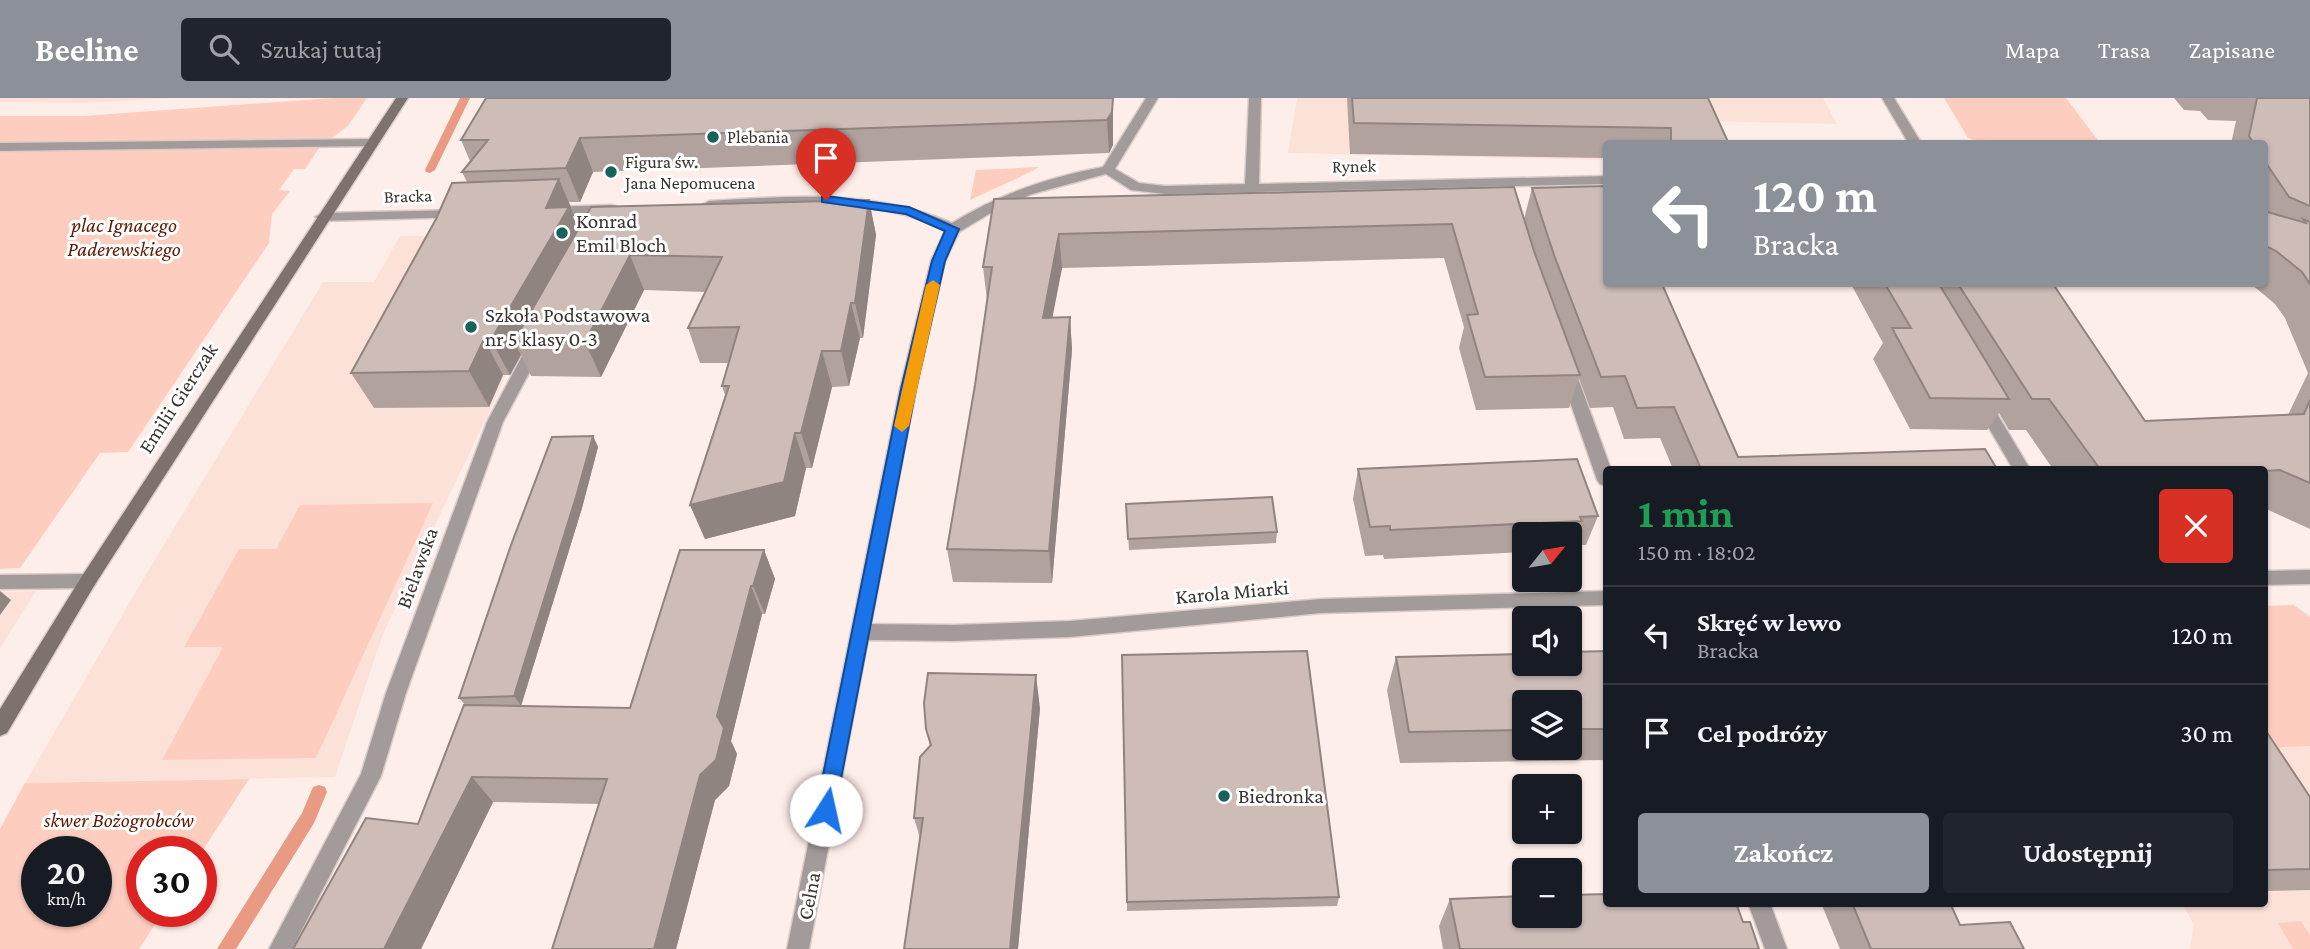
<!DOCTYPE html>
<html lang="pl">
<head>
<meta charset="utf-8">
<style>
  body { margin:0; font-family:"Crimson Pro",serif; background:#20242c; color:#f1f3f6; height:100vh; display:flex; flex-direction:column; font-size:26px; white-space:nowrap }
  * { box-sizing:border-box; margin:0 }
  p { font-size:23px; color:#9ea1a6 }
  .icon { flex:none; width:38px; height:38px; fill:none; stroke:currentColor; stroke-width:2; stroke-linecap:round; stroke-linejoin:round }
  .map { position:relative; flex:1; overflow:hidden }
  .details { position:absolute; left:1603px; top:368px; width:665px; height:441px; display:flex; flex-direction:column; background:#171b24; border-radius:7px; box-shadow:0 2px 5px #0004 }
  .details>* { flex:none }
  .hud { position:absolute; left:1603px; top:42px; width:665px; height:147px; border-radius:7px; box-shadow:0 2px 5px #0004; background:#8c9099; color:#fff; overflow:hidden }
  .needle { width:46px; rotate:60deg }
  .buttons { position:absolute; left:1512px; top:424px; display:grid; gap:14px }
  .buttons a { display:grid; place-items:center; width:70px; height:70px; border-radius:7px; background:#171b24; box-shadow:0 2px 5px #0004; font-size:35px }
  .speed { position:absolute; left:21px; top:738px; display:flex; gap:14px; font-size:35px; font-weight:700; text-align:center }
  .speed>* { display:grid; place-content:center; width:91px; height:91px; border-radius:50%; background:#171b24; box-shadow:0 2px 5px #0004; line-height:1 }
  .speed small { font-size:18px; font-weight:400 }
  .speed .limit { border:10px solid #d22; background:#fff; color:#111 }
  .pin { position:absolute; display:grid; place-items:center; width:60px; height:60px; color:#fff; margin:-72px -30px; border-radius:50% 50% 50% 0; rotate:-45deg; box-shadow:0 0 7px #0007 }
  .pin .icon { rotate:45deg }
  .me { position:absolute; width:77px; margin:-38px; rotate:10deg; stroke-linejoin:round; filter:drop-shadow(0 0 5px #0008) }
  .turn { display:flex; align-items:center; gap:24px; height:147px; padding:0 35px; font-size:32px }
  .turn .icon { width:91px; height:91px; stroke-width:2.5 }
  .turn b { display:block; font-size:49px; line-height:60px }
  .round { display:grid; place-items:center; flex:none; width:74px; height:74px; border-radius:7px; background:#20242c }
  .summary { display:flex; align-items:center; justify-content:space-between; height:119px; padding:0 35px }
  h1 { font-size:42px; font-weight:700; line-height:52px; color:#1e9e55 }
  .button { display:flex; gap:14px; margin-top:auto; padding:14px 35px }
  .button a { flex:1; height:80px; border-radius:7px; background:#8c9099; color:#fff; font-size:28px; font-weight:700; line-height:80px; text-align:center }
  .button a+a { background:#20242c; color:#f1f3f6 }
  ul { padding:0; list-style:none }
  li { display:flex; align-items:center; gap:21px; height:98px; padding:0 35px; border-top:2px solid #363941 }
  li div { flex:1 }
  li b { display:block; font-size:26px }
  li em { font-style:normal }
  header { display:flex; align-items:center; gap:42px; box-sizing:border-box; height:98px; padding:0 35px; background:#8c9099; color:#fff }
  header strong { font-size:33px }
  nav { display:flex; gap:38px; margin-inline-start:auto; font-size:24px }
  .search { width:490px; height:63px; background:#20242c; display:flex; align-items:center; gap:18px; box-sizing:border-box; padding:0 24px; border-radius:7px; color:#9ea1a6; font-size:26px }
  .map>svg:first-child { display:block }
  .built { fill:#fce1d9 }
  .green { fill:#fdcebf; fill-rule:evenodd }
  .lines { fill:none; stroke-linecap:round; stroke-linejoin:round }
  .stream { fill:#e89a82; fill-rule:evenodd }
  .street-casing { stroke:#dbccc9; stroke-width:3 }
  .secondary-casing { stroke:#dbccc9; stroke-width:3 }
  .street { fill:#a39b99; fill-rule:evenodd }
  .secondary { fill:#7e726f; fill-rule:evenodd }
  .wall { fill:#b1a29d; fill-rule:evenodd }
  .shaded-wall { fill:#908480 }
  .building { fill:#cebcb7; stroke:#908480; stroke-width:2 }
  .route { fill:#1a73e8; stroke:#114b97; stroke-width:2 }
  .slow { fill:#f59e0b }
  .poi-dot { fill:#16635e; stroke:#fff; stroke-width:2.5 }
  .labels { text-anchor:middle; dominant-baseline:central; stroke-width:6; stroke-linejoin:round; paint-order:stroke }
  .far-poi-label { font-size:18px; fill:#3a3331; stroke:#fff; text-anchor:start }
  .far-street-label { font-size:18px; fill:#3a3331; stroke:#fff }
  .poi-label { font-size:21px; fill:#3a3331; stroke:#fff; text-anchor:start }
  .park-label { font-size:21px; font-style:italic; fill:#5e1a02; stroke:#fff }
  .street-label { font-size:21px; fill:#3a3331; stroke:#fff }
</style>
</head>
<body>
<header>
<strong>Beeline</strong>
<div class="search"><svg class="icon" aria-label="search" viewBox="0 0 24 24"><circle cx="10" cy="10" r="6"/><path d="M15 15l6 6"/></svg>Szukaj tutaj</div>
<nav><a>Mapa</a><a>Trasa</a><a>Zapisane</a></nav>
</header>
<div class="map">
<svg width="2310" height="851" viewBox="0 0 2310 851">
  <rect width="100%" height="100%" fill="#feeeea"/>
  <!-- built -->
  <g class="built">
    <polygon points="0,0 172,0 83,5 0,4"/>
    <polygon points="1297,0 1823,0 1837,26 1698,23 1606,46 1606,62 1288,55"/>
    <polygon points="569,134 492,308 383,536 335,679 25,685 142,483 323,184 374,184 400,138"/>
    <polygon points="36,493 0,550 0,494"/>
    <polygon points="2294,507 2310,519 2310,851 2190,851 2194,827 2182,805 2264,805 2265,508"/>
  </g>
  <!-- green -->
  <g class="green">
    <polygon points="333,0 367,0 348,28 319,50 305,71 294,71 279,92 290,93 272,116 269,145 128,354 100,355 20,470 0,471 0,18 84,18"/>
    <polygon points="1944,0 2066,0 2100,45 1974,42 1968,40"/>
    <path d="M1039,69C1017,82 993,90 970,102L976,72Z"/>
    <polygon points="433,405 316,660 162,662 223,549 184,549 239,451 276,451 300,407"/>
    <polygon points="2294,507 2310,519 2310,648 2265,650 2264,508"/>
    <path d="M249,681L201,755L142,754V814H163L139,851H0V731L25,685ZM37,754H96V814H37Z"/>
    <polygon points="2301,823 2310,837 2310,851 2293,851 2278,825"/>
  </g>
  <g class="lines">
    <!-- stream -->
    <g class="stream">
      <polygon points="460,0 470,0 435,72 430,75 426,74 425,72"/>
      <polygon points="319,687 325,689 327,694 314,725 236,851 217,851 302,715 313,689"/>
    </g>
    <defs>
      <g id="street">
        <path d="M1146,0H1158L1115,71L1139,85L1165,88L1245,86L1249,0H1261L1259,86L1606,78V86L1165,96L1131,92L1106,76L1032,96L994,113L959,134L945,163L916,291L871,526L953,527L1070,523L1321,501L1606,493V507L1321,515L1070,539L953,543L868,542L809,851H787L900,291L931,163L945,133C932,127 919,120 905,117C841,100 774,108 709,111L702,107L709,103C792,98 873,91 952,125C999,96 1049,79 1103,69Z"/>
        <polygon points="1882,0 1894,0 1922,46 1909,46"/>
        <polygon points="371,41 378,45 376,48 0,53 0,45"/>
        <polygon points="611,107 616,108 616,114 551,117 544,113 551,109"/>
        <polygon points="460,112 467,116 465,119 322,123 315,119 322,115"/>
        <polygon points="536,242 544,247 503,324 406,595 381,678 292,851 269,851 361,676 386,595 487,324 528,247"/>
        <polygon points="1567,267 1575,272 1611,371 1606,371 1606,388 1600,386 1597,382 1559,272"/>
        <polygon points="1981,297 1987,299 2030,371 2013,371 1973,303"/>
        <polygon points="2310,472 2310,486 2264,487 2264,473"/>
        <polygon points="88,476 94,478 97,483 94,488 88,490 0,491 0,477"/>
        <polygon points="1748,805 1770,805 1787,851 1765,851"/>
      </g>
      <polygon id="secondary" points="396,0 408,0 94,488 7,635 0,638 0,611 82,478"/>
    </defs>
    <!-- street casing -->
    <use href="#street" class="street-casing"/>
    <!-- secondary casing -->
    <use href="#secondary" class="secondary-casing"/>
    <!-- street -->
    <use href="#street" class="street"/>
    <!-- secondary -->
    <use href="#secondary" class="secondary"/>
  </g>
  <!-- wall -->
  <g class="wall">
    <polygon points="1113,0 1113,47 1109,55 593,74 580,104 569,104 574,117 573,119 578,131 869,102 876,137 863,240 860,240 849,288 832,289 812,370 806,370 795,418 705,441 690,407 725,297 722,288 729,265 700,265 688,230 705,194 644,192 601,279 531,278 521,257 510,277 503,277 489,309 374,310 351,275 467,84 462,74 470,63 461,42"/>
    <polygon points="1347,0 1708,0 1729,46 1606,46 1606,60 1350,56"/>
    <polygon points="2174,0 2310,0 2310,431 2264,410 2264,371 2053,371 2026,332 2009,332 1999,315 1987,332 1910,331 1873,261 1883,245 1851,186 2053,186 2145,323 2288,317 2308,275 2285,220 2275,206 2251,186 2264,186 2264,46 2231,46 2236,23 2208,22 2200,13 2184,12"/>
    <polygon points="1532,90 1738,359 1997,371 1673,371 1660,340 1624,341 1613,309 1590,310 1579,280 1569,310 1476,312 1459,250 1464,229 1444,160 1062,170 1052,219 1070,219 1072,252 1052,485 953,484 947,451 975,287 987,202 983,169 994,101 1524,121"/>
    <polygon points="593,338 598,349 582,410 521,608 630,610 764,452 775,481 765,516 762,516 731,643 737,656 729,688 715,702 676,851 552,851 599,706 493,704 421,851 293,851 418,726 465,607 459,600"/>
    <polygon points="1358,371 1598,418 1586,447 1572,447 1570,452 1570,436 1524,436 1524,454 1384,461 1383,457 1365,458 1353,401"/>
    <polygon points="1126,406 1277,434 1276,445 1129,452"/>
    <path d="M1606,553V662L1400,665L1387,592L1396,559ZM1524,604H1570V649H1524Z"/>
    <polygon points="1040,610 1018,851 904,851 920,740 914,720 930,648 926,631"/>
    <polygon points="2264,630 2310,699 2310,792 2264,793"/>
    <polygon points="1339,799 1337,808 1127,813 1127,804"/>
    <polygon points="1450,801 1743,824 1759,851 1443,851 1439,828"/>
    <polygon points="1821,805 1950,805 1960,827 2024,851 1840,851"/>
  </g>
  <!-- shaded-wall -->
  <g class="shaded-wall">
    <polygon points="1113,0 1113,47 1109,55 1107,22"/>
    <polygon points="580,40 593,74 580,104 566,70"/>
    <polygon points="559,81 574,117 573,119 584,145 514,243 521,257 510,277 491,242 546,110"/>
    <polygon points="869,102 876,137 863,240 855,205"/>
    <polygon points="1059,136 1062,170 1046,253 1043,220"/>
    <polygon points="630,157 644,192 601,279 585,244"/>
    <polygon points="851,205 860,240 849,288 841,253"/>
    <polygon points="1070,219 1072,252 1052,485 1049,453"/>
    <polygon points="484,241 503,277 489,309 469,273"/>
    <polygon points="822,253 832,289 812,370 801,335"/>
    <polygon points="795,335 806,370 795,418 705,441 690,407"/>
    <polygon points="593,338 598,349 582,410 521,608 514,598"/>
    <polygon points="764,452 775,481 765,516 753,488"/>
    <polygon points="751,488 762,516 731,643 737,656 729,688 715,702 676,851 654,851"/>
    <polygon points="0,493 11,502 0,517"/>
    <polygon points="1036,577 1040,610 1018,851 1010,851"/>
    <polygon points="472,679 493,704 421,851 384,851"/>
  </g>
  <!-- building -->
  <g class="building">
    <polygon points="486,0 1113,0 1112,14 1107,22 580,40 566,70 462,74 488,42 461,42"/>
    <polygon points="1352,0 1708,0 1729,46 1671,46 1671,30 1354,25"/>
    <polygon points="2257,0 2310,0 2310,108 2289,99 2264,62 2264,46 2254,46 2249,38"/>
    <polygon points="559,81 546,110 569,109 491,242 484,241 469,273 351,275 436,121 452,85"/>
    <polygon points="1606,88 1606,186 1662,186 1738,359 1985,351 1997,371 1701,371 1674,309 1637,310 1625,278 1601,279 1554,157 1532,90"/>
    <polygon points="1514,89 1535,156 1580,277 1485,279 1467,217 1478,216 1452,126 1059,136 1043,220 1070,219 1049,453 947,451 975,287 992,169 983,169 994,101"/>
    <polygon points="869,102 855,205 851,205 841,253 822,253 801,335 795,335 784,384 690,407 729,288 722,288 739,229 688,230 722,159 630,157 585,244 514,243 591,109"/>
    <polygon points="2264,113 2306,125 2303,121 2310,124 2310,186 2302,174 2276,153 2264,147"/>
    <polygon points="1885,186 1939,186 2009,301 1930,300 1892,230 1911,230"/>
    <polygon points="1958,186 2053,186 2145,323 2304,316 2310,302 2310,385 2280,372 2264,373 2264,371 2100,371 2049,301 2032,301"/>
    <polygon points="593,338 576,399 514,598 459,600 511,447 552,339"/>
    <polygon points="1577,361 1598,418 1580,419 1582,423 1390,432 1390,428 1370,429 1358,371"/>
    <polygon points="1272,399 1277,434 1128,441 1126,406"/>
    <polygon points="680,452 764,452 753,488 751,488 717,618 724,630 716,662 700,677 654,851 552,851 607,681 472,679 384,851 293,851 366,720 418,726 464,607 630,610"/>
    <polygon points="1307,553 1339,799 1127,804 1122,557"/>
    <polygon points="1606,553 1606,631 1570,631 1570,604 1524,604 1524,632 1409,634 1396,559 1524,556 1524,565 1570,565 1570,554"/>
    <polygon points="928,575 1036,577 1010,851 904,851 923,720 914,720 920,659 931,647 926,631 924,605"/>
    <polygon points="2264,630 2310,699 2310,771 2264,772"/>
    <polygon points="1606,796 1606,805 1736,805 1743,824 1750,824 1759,851 1460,851 1450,801 1524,798 1524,817 1570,817 1570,797"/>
    <polygon points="1852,805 1950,805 1960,827 2010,824 2024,851 1871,851"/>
  </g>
  <!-- route -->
  <polygon class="route" points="826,98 909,109 959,131 945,163 916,291 835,712 832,718 826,720 819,718 816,712 901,291 932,163 945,133 906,116 822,104 822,99"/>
  <!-- slow -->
  <polygon class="slow" points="933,182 940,187 909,328 902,334 894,328 926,187"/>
  <!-- markers -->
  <g class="poi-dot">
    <circle cx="713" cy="39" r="7"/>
    <circle cx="611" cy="74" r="7"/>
    <circle cx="562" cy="135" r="7"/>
    <circle cx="471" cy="229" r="7"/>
    <circle cx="1224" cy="698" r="7"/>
  </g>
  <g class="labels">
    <!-- far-poi labels -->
    <g class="far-poi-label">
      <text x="727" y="39">Plebania</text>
      <text x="625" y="64">Figura św.<tspan x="625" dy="21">Jana Nepomucena</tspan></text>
    </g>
    <!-- far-street labels -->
    <g class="far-street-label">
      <text transform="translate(1354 68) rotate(-1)">Rynek</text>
      <text transform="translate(408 98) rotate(-2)">Bracka</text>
    </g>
    <!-- poi labels -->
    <g class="poi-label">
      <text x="576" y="123">Konrad<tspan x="576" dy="24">Emil Bloch</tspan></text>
      <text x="485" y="217">Szkoła Podstawowa<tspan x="485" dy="24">nr 5 klasy 0-3</tspan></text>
      <text x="1238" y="698">Biedronka</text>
    </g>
    <!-- park labels -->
    <g class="park-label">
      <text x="124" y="127">plac Ignacego<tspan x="124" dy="24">Paderewskiego</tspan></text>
      <text x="119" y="722">skwer Bożogrobców</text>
    </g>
    <!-- street labels -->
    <g class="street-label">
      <text transform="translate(178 300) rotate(-57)">Emilii Gierczak</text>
      <text transform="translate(417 470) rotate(-70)">Bielawska</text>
      <text transform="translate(1232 494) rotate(-5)">Karola Miarki</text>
      <text transform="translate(809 798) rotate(-79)">Celna</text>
    </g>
  </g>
</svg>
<div class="buttons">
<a><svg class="needle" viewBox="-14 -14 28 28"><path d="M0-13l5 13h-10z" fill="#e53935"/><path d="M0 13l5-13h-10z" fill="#9ea1a6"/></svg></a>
<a><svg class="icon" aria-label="sound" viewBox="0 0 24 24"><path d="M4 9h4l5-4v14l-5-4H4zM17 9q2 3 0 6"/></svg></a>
<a><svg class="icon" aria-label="layers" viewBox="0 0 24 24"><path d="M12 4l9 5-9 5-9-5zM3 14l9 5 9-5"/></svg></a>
<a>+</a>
<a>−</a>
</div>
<div class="speed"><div>20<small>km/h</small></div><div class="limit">30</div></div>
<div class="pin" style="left:826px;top:102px;background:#d93025"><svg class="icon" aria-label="arrive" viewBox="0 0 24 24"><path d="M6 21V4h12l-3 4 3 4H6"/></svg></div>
<svg class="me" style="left:826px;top:712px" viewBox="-20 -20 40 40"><circle r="19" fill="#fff"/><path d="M0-13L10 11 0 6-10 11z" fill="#1a73e8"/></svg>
<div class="hud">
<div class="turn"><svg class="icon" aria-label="left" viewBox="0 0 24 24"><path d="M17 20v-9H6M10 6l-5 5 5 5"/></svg><div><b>120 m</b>Bracka</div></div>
</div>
<section class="details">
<div class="summary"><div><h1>1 min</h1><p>150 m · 18:02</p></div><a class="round" style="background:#d93025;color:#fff"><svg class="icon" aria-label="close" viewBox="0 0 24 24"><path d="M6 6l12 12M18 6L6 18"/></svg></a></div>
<ul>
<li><svg class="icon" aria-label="left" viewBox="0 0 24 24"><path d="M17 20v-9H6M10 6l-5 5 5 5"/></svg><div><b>Skręć w lewo</b><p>Bracka</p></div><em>120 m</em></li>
<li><svg class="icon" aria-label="arrive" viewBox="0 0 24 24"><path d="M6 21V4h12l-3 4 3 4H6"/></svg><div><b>Cel podróży</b></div><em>30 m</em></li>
</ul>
<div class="button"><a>Zakończ</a><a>Udostępnij</a></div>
</section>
</div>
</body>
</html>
